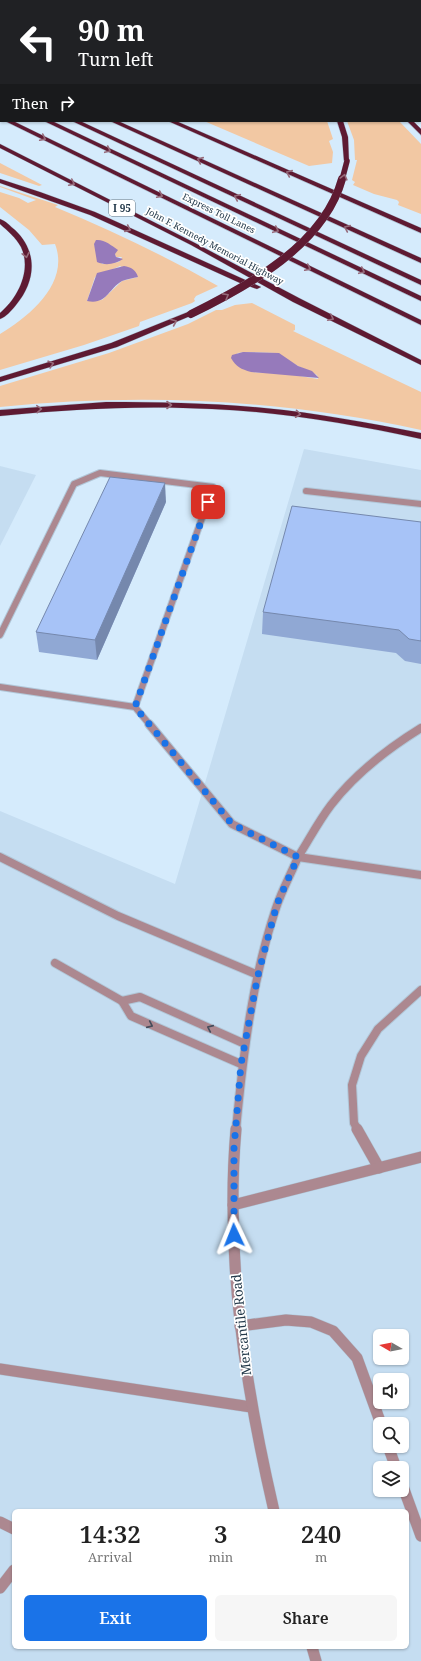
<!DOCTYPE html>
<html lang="en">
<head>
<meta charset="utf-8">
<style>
  body { margin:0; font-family:"Noto Serif",serif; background:#f6f6f6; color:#222; height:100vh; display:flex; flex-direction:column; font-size:15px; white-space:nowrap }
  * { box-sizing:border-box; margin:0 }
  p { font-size:13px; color:#767676 }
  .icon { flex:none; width:22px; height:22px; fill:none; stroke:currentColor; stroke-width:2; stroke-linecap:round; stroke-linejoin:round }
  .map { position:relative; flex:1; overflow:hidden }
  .drawer { position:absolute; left:12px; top:1509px; width:397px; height:140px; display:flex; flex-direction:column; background:#fff; border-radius:6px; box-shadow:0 1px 3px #0004 }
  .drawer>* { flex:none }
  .banner { position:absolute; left:0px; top:0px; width:421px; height:122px; box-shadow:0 1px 3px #0004; background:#202124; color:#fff; overflow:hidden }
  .needle { width:26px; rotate:279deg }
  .controls { position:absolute; left:373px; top:1329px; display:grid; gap:8px }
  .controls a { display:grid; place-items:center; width:36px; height:36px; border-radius:6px; background:#fff; box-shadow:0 1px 3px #0004; font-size:20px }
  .pin { position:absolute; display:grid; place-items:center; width:34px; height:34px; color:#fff; margin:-17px; border-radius:8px; box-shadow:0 2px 6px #0006 }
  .me { position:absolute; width:44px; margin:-22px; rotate:358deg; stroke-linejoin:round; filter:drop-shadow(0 0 3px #0008) }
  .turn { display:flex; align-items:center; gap:14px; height:84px; padding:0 12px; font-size:18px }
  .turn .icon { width:52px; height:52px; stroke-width:2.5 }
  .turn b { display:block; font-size:28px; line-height:34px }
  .then { display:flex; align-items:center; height:38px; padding:0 12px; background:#0003; gap:8px; font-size:15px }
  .eta { display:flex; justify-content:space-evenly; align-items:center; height:68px; text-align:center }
  .eta b { font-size:24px; font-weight:600; line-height:28px }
  .cta { display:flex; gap:8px; margin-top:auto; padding:8px 12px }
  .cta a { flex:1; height:46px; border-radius:6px; background:#1a73e8; color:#fff; font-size:16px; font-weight:600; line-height:46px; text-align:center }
  .cta a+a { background:#f6f6f6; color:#222 }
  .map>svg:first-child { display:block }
  .built { fill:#c5ddf1; fill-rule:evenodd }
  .green { fill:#f2c8a3; fill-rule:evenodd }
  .water { fill:#967abb }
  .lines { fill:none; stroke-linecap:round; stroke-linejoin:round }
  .lane-far2-casing { stroke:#b1c7d8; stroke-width:8 }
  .lane-far1-casing { stroke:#b1c7d8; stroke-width:10 }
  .lane-casing { stroke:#b1c7d8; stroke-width:12 }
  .street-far1-casing { stroke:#b1c7d8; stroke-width:10 }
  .street-casing { stroke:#b1c7d8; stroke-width:12 }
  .highway-casing { stroke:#b1c7d8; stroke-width:1 }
  .lane-far2 { stroke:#ac8890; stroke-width:6 }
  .lane-far1 { stroke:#ac8890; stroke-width:8 }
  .lane { stroke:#ac8890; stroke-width:11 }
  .street-far1 { stroke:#ac8890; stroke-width:8 }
  .street { stroke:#ac8890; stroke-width:11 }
  .highway { fill:#5e1a32; fill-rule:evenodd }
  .highway-bridge-far1-casing { stroke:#b1c7d8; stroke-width:6; stroke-linecap:butt }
  .highway-bridge-casing { stroke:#b1c7d8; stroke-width:8; stroke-linecap:butt }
  .highway-bridge-far1 { stroke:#5e1a32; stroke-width:5.5 }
  .highway-bridge { stroke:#5e1a32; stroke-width:8 }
  .wall { fill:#90a8d4 }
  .shaded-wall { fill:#7588ad }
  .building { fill:#a7c3f7; stroke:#7588ad }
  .oneway { stroke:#966a7a }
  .oneway2 { stroke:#444c5b }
  .route { stroke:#1a73e8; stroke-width:7; stroke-dasharray:0 12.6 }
  .labels { text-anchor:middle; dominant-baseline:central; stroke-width:3.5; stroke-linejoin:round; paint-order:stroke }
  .far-street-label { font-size:9px; fill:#223849; stroke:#fff }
  .shield { fill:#fff; stroke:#647480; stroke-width:1 }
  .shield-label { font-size:10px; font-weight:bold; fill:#223849 }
  .near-street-label { font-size:13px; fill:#223849; stroke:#fff }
</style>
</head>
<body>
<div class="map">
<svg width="421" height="1661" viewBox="0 0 421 1661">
  <rect width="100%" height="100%" fill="#d5ebfc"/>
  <!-- built -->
  <g class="built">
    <path d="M304,449L421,470V1661H0V811L175,884ZM380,1336H402V1358H380ZM380,1380H402V1402H380ZM380,1424H402V1446H380ZM380,1468H402V1490H380ZM14,1511H407V1647H14Z"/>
    <polygon points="0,466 36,475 0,546"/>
  </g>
  <!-- green -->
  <g class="green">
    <polygon points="204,121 327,121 333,139 329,141 333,152 332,163 309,166"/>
    <polygon points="347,121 399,121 421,144 421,214 398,205 399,202 397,200 374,194 353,185 355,182 352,180 357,160 355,160 354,140"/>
    <polygon points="0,163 42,185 39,186 0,173"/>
    <path d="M0,186L58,205L55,207C111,230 165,256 218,286L196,296L194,299L195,301L192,303L140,322L139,326L84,345L0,370V334C30,316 70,283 55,244L42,245L29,230L0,207V192L19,198L28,203L36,200L0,187ZM94,244L115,254L116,257H122L119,262L102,264ZM120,266L138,277L122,281L102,300L87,301L95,277Z"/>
    <path d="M252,303L295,325V330L293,331L421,392V430C282,399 141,393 0,407V386L109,353L188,324L216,310H222L235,305ZM247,352L276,353L298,366L317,375L318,379L288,374L251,372L237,353Z"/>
  </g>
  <!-- water -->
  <g class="water">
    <path d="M96,240C104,239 111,245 118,250L115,254L116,257L123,259C115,264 106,266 97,262L94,244Z"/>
    <path d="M124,266C131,267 136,270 138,277C133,278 127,279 122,281C108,289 107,305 87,301L97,273Z"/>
    <path d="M243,352L279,353L298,366L312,371L319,378L251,372C241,369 236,367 231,358L232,355Z"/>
  </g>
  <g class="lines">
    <defs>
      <g id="lane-far2">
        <polyline points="306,491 421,504"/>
        <polyline points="0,635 74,484 100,473 213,487 135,707"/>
        <polyline points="0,687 135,707 150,725"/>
      </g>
      <g id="lane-far1">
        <polyline points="149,724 232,824 298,857 421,875"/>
        <polyline points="0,857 118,916 258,975"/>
        <path d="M298,857C309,840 318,822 331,805C355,774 387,749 421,728"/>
        <polyline points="55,963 122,1001 131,1016 241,1064"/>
        <polyline points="122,1001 140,997 245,1044"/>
        <polyline points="358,1130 354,1123 352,1085 361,1056 378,1029 421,990"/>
      </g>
      <g id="lane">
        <polyline points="357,1129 379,1168"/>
        <polyline points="233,1205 421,1157"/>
        <polyline points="240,1326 286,1320 311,1322 333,1331 357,1358 381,1424"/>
        <polyline points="0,1369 251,1407"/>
        <polyline points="388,1446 396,1468"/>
        <polyline points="402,1484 421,1536"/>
        <polyline points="0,1522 14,1529"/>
        <polyline points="0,1588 14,1570"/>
      </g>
      <path id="street-far1" d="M236,1130C243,1055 252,979 276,908C282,890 291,874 298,857"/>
      <g id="street">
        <path d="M236,1129C225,1257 245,1386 274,1511"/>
        <polyline points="312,1647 316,1661"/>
      </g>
      <g id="highway">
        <rect x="113" y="0" width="9" height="1"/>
        <rect x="167" y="0" width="9" height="1"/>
        <rect x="298" y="0" width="5" height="1"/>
        <polygon points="0,44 1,45 1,49 0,48"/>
        <rect x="0" y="68" width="1" height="4"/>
        <polygon points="0,84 1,85 1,89 0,88"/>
        <polygon points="0,96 1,97 1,101 0,100"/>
        <polygon points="5,121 13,121 421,320 421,325"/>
        <polygon points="44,121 52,121 421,296 421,301"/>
        <polygon points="72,121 80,121 421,280 421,285"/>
        <polygon points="110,121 118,121 421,258 421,263"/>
        <polygon points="168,121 176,121 421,228 421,233"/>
        <polygon points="337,121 343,121 348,137 349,162 344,161 342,137"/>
        <polygon points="407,121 413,121 421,129 421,135"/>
        <polygon points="0,144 195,243 299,298 421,360 421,365 293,302 191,245 0,148"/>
        <polygon points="0,179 40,192 95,212 261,287 257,289 240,283 90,215 0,183"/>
        <path d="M0,219C6,221 10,226 15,230C38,252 36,281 16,305C12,310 6,317 0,319V313C18,298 32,270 21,247C16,238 8,231 0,224Z"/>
        <polygon points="188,312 194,312 195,314 117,347 0,382 0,377 111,343"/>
        <path d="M106,402C159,402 211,403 264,408C317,413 369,423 421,433V439C352,424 282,412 212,409C141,405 70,409 0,416V410Z"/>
      </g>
    </defs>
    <!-- lane-far2 casing -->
    <use href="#lane-far2" class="lane-far2-casing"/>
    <!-- lane-far1 casing -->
    <use href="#lane-far1" class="lane-far1-casing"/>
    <!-- lane casing -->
    <use href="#lane" class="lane-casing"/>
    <!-- street-far1 casing -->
    <use href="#street-far1" class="street-far1-casing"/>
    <!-- street casing -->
    <use href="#street" class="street-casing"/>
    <!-- highway casing -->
    <use href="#highway" class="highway-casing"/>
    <!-- lane-far2 -->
    <use href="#lane-far2" class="lane-far2"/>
    <!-- lane-far1 -->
    <use href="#lane-far1" class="lane-far1"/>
    <!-- lane -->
    <use href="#lane" class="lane"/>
    <!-- street-far1 -->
    <use href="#street-far1" class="street-far1"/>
    <!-- street -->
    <use href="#street" class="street"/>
    <!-- highway -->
    <use href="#highway" class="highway"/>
    <defs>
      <polyline id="highway-bridge-far1" points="342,180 347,161"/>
      <path id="highway-bridge" d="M191,314C248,286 324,245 342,179"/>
    </defs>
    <!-- highway-bridge-far1 casing -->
    <use href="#highway-bridge-far1" class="highway-bridge-far1-casing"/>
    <!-- highway-bridge casing -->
    <use href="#highway-bridge" class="highway-bridge-casing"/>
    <!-- highway-bridge-far1 -->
    <use href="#highway-bridge-far1" class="highway-bridge-far1"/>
    <!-- highway-bridge -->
    <use href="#highway-bridge" class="highway-bridge"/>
  </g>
  <!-- wall -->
  <g class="wall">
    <polygon points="166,502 97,660 39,652 36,632"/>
    <polygon points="421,522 421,664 405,661 396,653 262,634 263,612"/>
  </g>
  <!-- shaded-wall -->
  <polygon class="shaded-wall" points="165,483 166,502 97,660 95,640"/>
  <!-- building -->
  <g class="building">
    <polygon points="110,477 165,483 95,640 36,632"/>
    <polygon points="292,506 421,522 421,641 409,639 399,630 263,612"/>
  </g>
  <!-- one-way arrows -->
  <defs><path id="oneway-chevron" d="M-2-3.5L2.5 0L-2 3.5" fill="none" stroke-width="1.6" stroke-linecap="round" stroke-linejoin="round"/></defs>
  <g class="oneway">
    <use href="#oneway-chevron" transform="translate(43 138) rotate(26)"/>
    <use href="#oneway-chevron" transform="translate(108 150) rotate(25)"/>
    <use href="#oneway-chevron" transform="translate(200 160) rotate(-156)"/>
    <use href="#oneway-chevron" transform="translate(289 173) rotate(-156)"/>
    <use href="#oneway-chevron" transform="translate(344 177) rotate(-75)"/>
    <use href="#oneway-chevron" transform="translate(72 183) rotate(27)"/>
    <use href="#oneway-chevron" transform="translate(160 195) rotate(26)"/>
    <use href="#oneway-chevron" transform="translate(237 197) rotate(-155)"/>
    <use href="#oneway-chevron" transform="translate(347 228) rotate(-156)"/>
    <use href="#oneway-chevron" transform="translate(128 229) rotate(24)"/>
    <use href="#oneway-chevron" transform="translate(276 230) rotate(25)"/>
    <use href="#oneway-chevron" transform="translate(26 255) rotate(78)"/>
    <use href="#oneway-chevron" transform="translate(308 268) rotate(26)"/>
    <use href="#oneway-chevron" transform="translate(362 271) rotate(25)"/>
    <use href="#oneway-chevron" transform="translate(226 296) rotate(-29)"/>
    <use href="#oneway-chevron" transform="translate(331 318) rotate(27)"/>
    <use href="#oneway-chevron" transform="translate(174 322) rotate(-23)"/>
    <use href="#oneway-chevron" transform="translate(51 364) rotate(-16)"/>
    <use href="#oneway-chevron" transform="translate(169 405)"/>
    <use href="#oneway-chevron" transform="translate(39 409) rotate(-4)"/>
    <use href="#oneway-chevron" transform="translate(298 414) rotate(7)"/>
  </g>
  <g class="oneway2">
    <use href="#oneway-chevron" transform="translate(150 1025) rotate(24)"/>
    <use href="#oneway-chevron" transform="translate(210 1028) rotate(-156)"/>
  </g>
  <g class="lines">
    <!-- route -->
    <polyline class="route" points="208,502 135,707 232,824 298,857 277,904 258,975 241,1064 234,1148 234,1235"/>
  </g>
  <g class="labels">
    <!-- far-street labels -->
    <g class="far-street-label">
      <text transform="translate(219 213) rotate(26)">Express Toll Lanes</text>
      <text transform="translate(215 246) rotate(28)">John F. Kennedy Memorial Highway</text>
    </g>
    <!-- shield labels -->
    <rect class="shield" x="109" y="200" width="26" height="16" rx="3"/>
    <g class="shield-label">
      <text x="122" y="208">I 95</text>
    </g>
    <!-- near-street labels -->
    <g class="near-street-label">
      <text transform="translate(241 1325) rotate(-96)">Mercantile Road</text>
    </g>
  </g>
</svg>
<div class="controls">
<a><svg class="needle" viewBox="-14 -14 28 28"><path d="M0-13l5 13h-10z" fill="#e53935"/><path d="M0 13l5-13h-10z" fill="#767676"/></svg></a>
<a><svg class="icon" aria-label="sound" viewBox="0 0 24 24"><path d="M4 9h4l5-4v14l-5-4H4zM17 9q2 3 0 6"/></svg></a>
<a><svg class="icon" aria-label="search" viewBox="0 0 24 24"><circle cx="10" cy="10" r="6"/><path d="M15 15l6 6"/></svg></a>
<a><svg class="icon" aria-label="layers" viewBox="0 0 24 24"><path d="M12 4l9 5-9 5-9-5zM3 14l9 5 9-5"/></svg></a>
</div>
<div class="pin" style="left:208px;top:502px;background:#d93025"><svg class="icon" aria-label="arrive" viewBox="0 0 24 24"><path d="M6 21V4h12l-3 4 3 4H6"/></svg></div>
<svg class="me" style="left:234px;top:1235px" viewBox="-20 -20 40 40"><path d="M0-17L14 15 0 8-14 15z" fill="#1a73e8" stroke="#fff" stroke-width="4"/></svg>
<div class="banner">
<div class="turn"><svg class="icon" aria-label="left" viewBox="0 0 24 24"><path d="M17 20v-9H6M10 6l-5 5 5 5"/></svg><div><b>90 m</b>Turn left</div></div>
<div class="then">Then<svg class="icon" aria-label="right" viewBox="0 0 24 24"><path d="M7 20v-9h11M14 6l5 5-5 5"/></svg></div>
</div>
<section class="drawer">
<div class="eta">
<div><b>14:32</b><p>Arrival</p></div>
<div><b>3</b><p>min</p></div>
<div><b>240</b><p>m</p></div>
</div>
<div class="cta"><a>Exit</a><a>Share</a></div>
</section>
</div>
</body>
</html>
